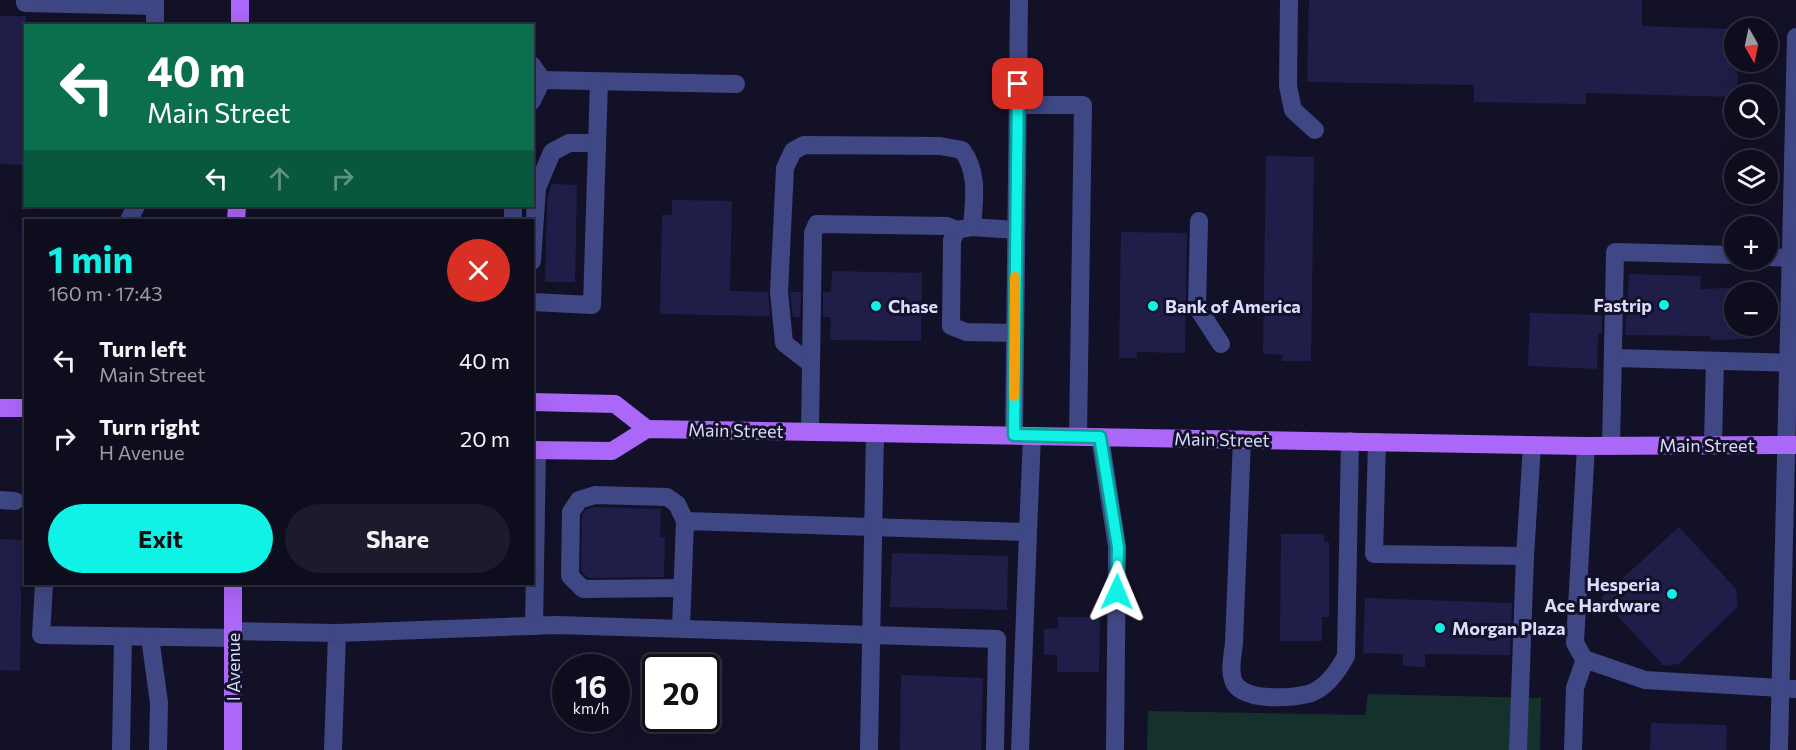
<!DOCTYPE html>
<html lang="en">
<head>
<meta charset="utf-8">
<style>
  body { margin:0; font-family:Commissioner,sans-serif; background:#1c1b2b; color:#f1f3f6; height:100vh; display:flex; flex-direction:column; font-size:22px; white-space:nowrap }
  * { box-sizing:border-box; margin:0 }
  p { font-size:20px; color:#9b9ca4 }
  .icon { flex:none; width:33px; height:33px; fill:none; stroke:currentColor; stroke-width:2; stroke-linecap:round; stroke-linejoin:round }
  .map { position:relative; flex:1; overflow:hidden }
  .panel { position:absolute; left:24px; top:219px; width:510px; height:366px; display:flex; flex-direction:column; background:#0e0d1e; border-radius:0px; box-shadow:0 6px 24px #0002,0 0 0 2px #2e2d3c }
  .panel>* { flex:none }
  .banner { position:absolute; left:24px; top:24px; width:510px; height:183px; border-radius:0px; box-shadow:0 6px 24px #0002,0 0 0 2px #2e2d3c; background:#0b6e4f; color:#fff; overflow:hidden }
  .needle { width:39px; rotate:171deg }
  .buttons { position:absolute; left:1724px; top:18px; display:grid; gap:12px }
  .buttons a { display:grid; place-items:center; width:54px; height:54px; border-radius:50%; background:#0e0d1e; box-shadow:0 6px 24px #0002,0 0 0 2px #2e2d3c; font-size:30px }
  .speed { position:absolute; left:552px; top:654px; display:flex; gap:12px; font-size:30px; font-weight:700; text-align:center }
  .speed>* { display:grid; place-content:center; width:78px; height:78px; border-radius:50%; background:#0e0d1e; box-shadow:0 6px 24px #0002,0 0 0 2px #2e2d3c; line-height:1 }
  .speed small { font-size:15px; font-weight:400 }
  .speed .limit { border:3px solid #111; border-radius:9px; background:#fff; color:#111 }
  .pin { position:absolute; display:grid; place-items:center; width:51px; height:51px; color:#fff; margin:-26px; border-radius:12px; box-shadow:0 3px 9px #0006 }
  .me { position:absolute; width:66px; margin:-33px; rotate:1deg; stroke-linejoin:round; filter:drop-shadow(0 0 4px #0008) }
  .turn { display:flex; align-items:center; gap:21px; height:126px; padding:0 24px; font-size:27px }
  .turn .icon { width:78px; height:78px; stroke-width:2.5 }
  .turn b { display:block; font-size:42px; line-height:51px }
  .lanes { display:flex; align-items:center; height:57px; padding:0 24px; background:#0003; justify-content:center; gap:30px; direction:ltr }
  .lanes .off { opacity:.35 }
  .round { display:grid; place-items:center; flex:none; width:63px; height:63px; border-radius:32px; background:#1c1b2b }
  .summary { display:flex; align-items:center; justify-content:space-between; height:102px; padding:0 24px }
  h1 { font-size:36px; font-weight:700; line-height:45px; color:#11f2e6 }
  .cta { display:flex; gap:12px; margin-top:auto; padding:12px 24px }
  .cta a { flex:1; height:69px; border-radius:36px; background:#11f2e6; color:#111; font-size:24px; font-weight:700; line-height:69px; text-align:center }
  .cta a+a { background:#1c1b2b; color:#f1f3f6 }
  ul { padding:0; list-style:none }
  li { display:flex; align-items:center; gap:18px; height:78px; padding:0 24px }
  li div { flex:1 }
  li b { display:block; font-size:22px }
  li em { font-style:normal }
  .map>svg:first-child { display:block }
  .green { fill:#15312c }
  .building { fill:#201e48 }
  .lines { fill:none; stroke-linecap:round; stroke-linejoin:round }
  .minor { stroke:#3f4784; stroke-width:18 }
  .major { stroke:#ab67f7; stroke-width:18 }
  .route-casing { stroke:#0b9d96; stroke-width:15 }
  .route { stroke:#11f2e6; stroke-width:10 }
  .slow { stroke:#f59e0b; stroke-width:10 }
  .poi-dot { fill:#11f2e6; stroke:#121128; stroke-width:2 }
  .labels { text-anchor:middle; dominant-baseline:central; stroke-width:6; stroke-linejoin:round; paint-order:stroke }
  .poi-label { font-size:18px; font-weight:bold; fill:#dadbfd; stroke:#121128; text-anchor:start }
  .street-label { font-size:18px; fill:#dadbfd; stroke:#121128 }
</style>
</head>
<body>
<div class="map">
<svg width="1796" height="750" viewBox="0 0 1796 750">
  <rect width="100%" height="100%" fill="#121128"/>
  <!-- green -->
  <polygon class="green" points="1368,694 1541,698 1540,750 1147,750 1148,711 1365,715"/>
  <!-- building -->
  <g class="building">
    <polygon points="1309,0 1642,0 1642,26 1734,29 1734,62 1738,62 1737,94 1734,97 1586,93 1586,104 1474,102 1474,85 1307,82"/>
    <polygon points="0,16 26,16 26,165 0,164"/>
    <polygon points="1266,156 1314,157 1311,361 1282,361 1283,355 1263,354"/>
    <polygon points="551,184 577,185 575,282 545,282 547,201"/>
    <polygon points="672,200 732,201 730,291 768,292 770,316 660,314 662,215 672,215"/>
    <polygon points="1121,232 1187,233 1185,353 1137,352 1137,358 1119,358"/>
    <polygon points="832,271 922,273 921,341 830,340 831,317 823,317 823,292 831,292"/>
    <polygon points="1629,274 1701,276 1700,289 1749,287 1749,292 1734,292 1734,326 1750,326 1751,339 1710,340 1710,336 1625,335"/>
    <polygon points="790,292 801,292 800,317 793,317"/>
    <polygon points="1530,313 1602,315 1602,334 1598,334 1597,369 1528,366"/>
    <polygon points="594,507 661,509 660,537 665,538 664,577 588,578 581,571 582,515 586,510"/>
    <polygon points="1679,527 1736,589 1738,606 1679,664 1664,666 1601,598"/>
    <polygon points="1281,534 1324,534 1324,542 1329,542 1329,617 1322,617 1322,641 1280,641"/>
    <polygon points="0,539 22,540 20,671 0,670"/>
    <polygon points="892,553 1008,556 1007,610 890,607"/>
    <polygon points="1365,598 1512,603 1510,655 1425,654 1425,667 1403,666 1403,654 1363,653"/>
    <polygon points="1058,617 1100,617 1099,672 1057,672 1057,655 1044,655 1044,629 1058,628"/>
    <polygon points="901,675 983,678 981,750 900,750"/>
    <polygon points="1651,723 1727,725 1726,750 1650,750"/>
  </g>
  <g class="lines">
    <!-- minor -->
    <g class="minor">
      <polyline points="25,0 25,3 155,6"/>
      <polyline points="1289,0 1288,86 1293,110 1315,130"/>
      <polyline points="155,26 155,0"/>
      <polyline points="532,65 542,80 532,101"/>
      <polyline points="542,80 736,84"/>
      <polyline points="1018,105 1083,105 1078,436"/>
      <polyline points="513,206 513,220"/>
      <polyline points="129,220 136,206"/>
      <polyline points="1199,221 1197,307 1221,344"/>
      <polyline points="1767,257 1791,258"/>
      <polyline points="532,261 537,188 552,152 569,143 597,143"/>
      <polyline points="532,302 592,305 599,82"/>
      <polyline points="1015,333 966,332 951,326 952,240 957,230 972,227 1016,230"/>
      <polyline points="1614,358 1796,363"/>
      <path d="M811,364L784,343L779,292L785,168L793,151L804,145L940,146L962,150C979,172 974,201 972,227"/>
      <polyline points="810,432 813,233 817,224 947,226 957,230"/>
      <polyline points="1014,435 1019,0"/>
      <polyline points="1100,437 1117,547 1115,750"/>
      <path d="M1242,439L1234,643C1233,655 1229,669 1233,680C1240,702 1293,699 1311,693C1327,687 1338,671 1346,656L1350,441"/>
      <polyline points="1377,442 1374,554 1525,556 1532,445"/>
      <polyline points="1713,443 1715,361"/>
      <polyline points="1586,446 1575,643 1584,659 1645,680 1796,689"/>
      <polyline points="1611,446 1615,252 1734,255"/>
      <polyline points="0,500 15,501"/>
      <polyline points="44,584 41,635 233,638"/>
      <polyline points="682,588 583,589 570,576 571,512 579,500 595,495 667,497 677,504 685,521"/>
      <polyline points="534,626 537,450"/>
      <polyline points="681,628 685,521 1028,532 1032,436"/>
      <polyline points="233,631 337,633 333,750"/>
      <polyline points="337,633 556,625 997,639 995,750"/>
      <polyline points="150,637 159,703 158,750"/>
      <polyline points="121,750 123,637"/>
      <polyline points="869,750 875,433"/>
      <polyline points="1020,750 1028,532"/>
      <polyline points="1518,750 1525,556"/>
      <polyline points="1573,750 1575,688 1585,659"/>
      <polyline points="1779,750 1796,37"/>
    </g>
    <!-- major -->
    <g class="major">
      <polyline points="240,0 240,26"/>
      <polyline points="236,220 237,206"/>
      <polyline points="532,402 615,404 647,429"/>
      <polyline points="0,408 26,408"/>
      <polyline points="532,450 612,451 647,429 1586,446 1796,445"/>
      <polyline points="233,584 233,750"/>
    </g>
  </g>
  <g class="lines">
    <defs>
      <polyline id="route" points="1018,84 1014,435 1100,437 1118,547 1117,592"/>
    </defs>
    <!-- route casing -->
    <use href="#route" class="route-casing"/>
    <!-- route -->
    <use href="#route" class="route"/>
    <!-- slow -->
    <polyline class="slow" points="1014,396 1015,277"/>
  </g>
  <!-- markers -->
  <g class="poi-dot">
    <circle cx="1664" cy="305" r="6"/>
    <circle cx="876" cy="306" r="6"/>
    <circle cx="1153" cy="306" r="6"/>
    <circle cx="1672" cy="594" r="6"/>
    <circle cx="1440" cy="628" r="6"/>
  </g>
  <g class="labels">
    <!-- poi labels -->
    <g class="poi-label">
      <text x="1652" y="305" text-anchor="end">Fastrip</text>
      <text x="888" y="306">Chase</text>
      <text x="1165" y="306">Bank of America</text>
      <text x="1660" y="584" text-anchor="end">Hesperia<tspan x="1660" dy="21">Ace Hardware</tspan></text>
      <text x="1452" y="628">Morgan Plaza</text>
    </g>
    <!-- street labels -->
    <g class="street-label">
      <text transform="translate(736 430) rotate(1)">Main Street</text>
      <text transform="translate(1222 439) rotate(1)">Main Street</text>
      <text x="1707" y="445">Main Street</text>
      <text transform="translate(233 667) rotate(-90)">I Avenue</text>
    </g>
  </g>
</svg>
<div class="buttons">
<a><svg class="needle" viewBox="-14 -14 28 28"><path d="M0-13l5 13h-10z" fill="#e53935"/><path d="M0 13l5-13h-10z" fill="#9b9ca4"/></svg></a>
<a><svg class="icon" aria-label="search" viewBox="0 0 24 24"><circle cx="10" cy="10" r="6"/><path d="M15 15l6 6"/></svg></a>
<a><svg class="icon" aria-label="layers" viewBox="0 0 24 24"><path d="M12 4l9 5-9 5-9-5zM3 14l9 5 9-5"/></svg></a>
<a>+</a>
<a>−</a>
</div>
<div class="speed"><div>16<small>km/h</small></div><div class="limit">20</div></div>
<div class="pin" style="left:1018px;top:84px;background:#d93025"><svg class="icon" aria-label="arrive" viewBox="0 0 24 24"><path d="M6 21V4h12l-3 4 3 4H6"/></svg></div>
<svg class="me" style="left:1117px;top:592px" viewBox="-20 -20 40 40"><path d="M0-17L14 15 0 8-14 15z" fill="#11f2e6" stroke="#fff" stroke-width="4"/></svg>
<div class="banner">
<div class="turn"><svg class="icon" aria-label="left" viewBox="0 0 24 24"><path d="M17 20v-9H6M10 6l-5 5 5 5"/></svg><div><b>40 m</b>Main Street</div></div>
<div class="lanes"><svg class="icon" aria-label="left" viewBox="0 0 24 24"><path d="M17 20v-9H6M10 6l-5 5 5 5"/></svg><svg class="icon off" aria-label="ahead" viewBox="0 0 24 24"><path d="M12 20V5M6 11l6-6 6 6"/></svg><svg class="icon off" aria-label="right" viewBox="0 0 24 24"><path d="M7 20v-9h11M14 6l5 5-5 5"/></svg></div>
</div>
<section class="panel">
<div class="summary"><div><h1>1 min</h1><p>160 m · 17:43</p></div><a class="round" style="background:#d93025;color:#fff"><svg class="icon" aria-label="close" viewBox="0 0 24 24"><path d="M6 6l12 12M18 6L6 18"/></svg></a></div>
<ul>
<li><svg class="icon" aria-label="left" viewBox="0 0 24 24"><path d="M17 20v-9H6M10 6l-5 5 5 5"/></svg><div><b>Turn left</b><p>Main Street</p></div><em>40 m</em></li>
<li><svg class="icon" aria-label="right" viewBox="0 0 24 24"><path d="M7 20v-9h11M14 6l5 5-5 5"/></svg><div><b>Turn right</b><p>H Avenue</p></div><em>20 m</em></li>
</ul>
<div class="cta"><a>Exit</a><a>Share</a></div>
</section>
</div>
</body>
</html>
